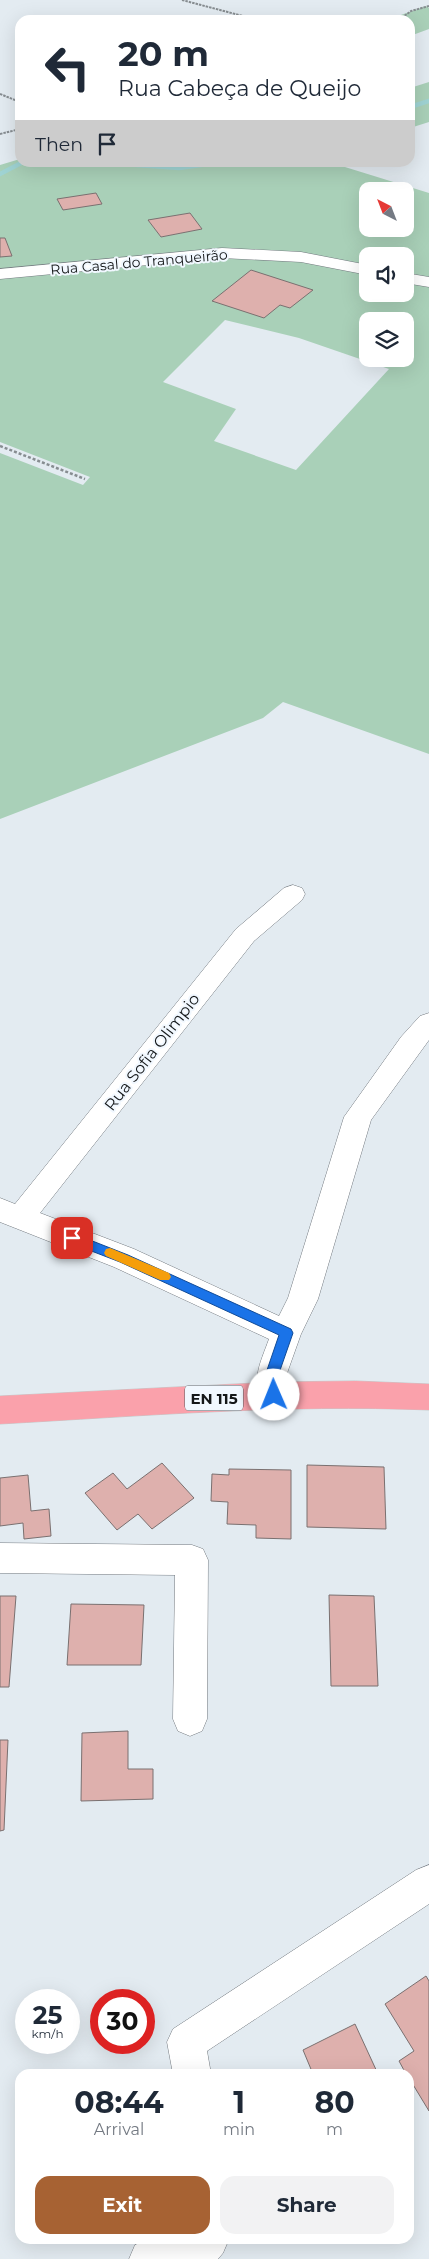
<!DOCTYPE html>
<html lang="en">
<head>
<meta charset="utf-8">
<style>
  body { margin:0; font-family:Montserrat,sans-serif; background:#f2f2f3; color:#1f2937; height:100vh; display:flex; flex-direction:column; font-size:19px; white-space:nowrap }
  * { box-sizing:border-box; margin:0 }
  p { font-size:16px; color:#747a83 }
  .icon { flex:none; width:28px; height:28px; fill:none; stroke:currentColor; stroke-width:2; stroke-linecap:round; stroke-linejoin:round }
  .map { position:relative; flex:1; overflow:hidden }
  .details { position:absolute; left:15px; top:2069px; width:399px; height:175px; display:flex; flex-direction:column; background:#fff; border-radius:15px; box-shadow:0 5px 20px #0002 }
  .details>* { flex:none }
  .top-card { position:absolute; left:15px; top:15px; width:400px; height:152px; border-radius:15px; box-shadow:0 5px 20px #0002; background:#fff; color:#1f2937; overflow:hidden }
  .needle { width:32px; rotate:318deg }
  .controls { position:absolute; left:359px; top:182px; display:grid; gap:10px }
  .controls a { display:grid; place-items:center; width:55px; height:55px; border-radius:10px; background:#fff; box-shadow:0 5px 20px #0002; font-size:25px }
  .speed { position:absolute; left:15px; top:1989px; display:flex; gap:10px; font-size:25px; font-weight:700; text-align:center }
  .speed>* { display:grid; place-content:center; width:65px; height:65px; border-radius:50%; background:#fff; box-shadow:0 5px 20px #0002; line-height:1 }
  .speed small { font-size:12px; font-weight:400 }
  .speed .limit { border:8px solid #d22; background:#fff; color:#111 }
  .pin { position:absolute; display:grid; place-items:center; width:42px; height:42px; color:#fff; margin:-21px; border-radius:10px; box-shadow:0 2px 8px #0006 }
  .me { position:absolute; width:55px; margin:-28px; rotate:359deg; stroke-linejoin:round; filter:drop-shadow(0 0 4px #0008) }
  .turn { display:flex; align-items:center; gap:18px; height:105px; padding:0 20px; font-size:22px }
  .turn .icon { width:65px; height:65px; stroke-width:2.5 }
  .turn b { display:block; font-size:35px; line-height:42px }
  .then { display:flex; align-items:center; height:48px; padding:0 20px; background:#0003; gap:10px; font-size:19px }
  .eta { display:flex; justify-content:space-evenly; align-items:center; height:85px; text-align:center }
  .eta b { font-size:30px; font-weight:700; line-height:35px }
  .primary-button { display:flex; gap:10px; margin-top:auto; padding:10px 20px }
  .primary-button a { flex:1; height:58px; border-radius:15px; background:#a76233; color:#fff; font-size:20px; font-weight:700; line-height:58px; text-align:center }
  .primary-button a+a { background:#f2f2f3; color:#1f2937 }
  .map>svg:first-child { display:block }
  .green { fill:#a9d0b8; fill-rule:evenodd }
  .lines { fill:none; stroke-linecap:round; stroke-linejoin:round }
  .stream { stroke:#9fd3d3; stroke-width:4.5 }
  .building { fill:#deb0ad; stroke:#7a7070 }
  .minor-casing { stroke:#747a80; stroke-width:1 }
  .major-casing { stroke:#c7c7c8; stroke-width:1 }
  .path-far1 { stroke:#878d91; stroke-width:2; stroke-dasharray:2.5 1; stroke-linecap:butt }
  .path { stroke:#878d91; stroke-width:2.5; stroke-dasharray:3 2; stroke-linecap:butt }
  .minor { fill:#fff; fill-rule:evenodd }
  .major { fill:#faa1ab; fill-rule:evenodd }
  .route { fill:#1a73e8; stroke:#114b97 }
  .slow { fill:#f59e0b }
  .labels { text-anchor:middle; dominant-baseline:central; stroke-width:4; stroke-linejoin:round; paint-order:stroke }
  .far-street-label { font-size:14px; fill:#141719; stroke:#f1f8ff }
  .shield { fill:#f1f8ff; stroke:#565a5e; stroke-width:1 }
  .shield-label { font-size:15px; font-weight:bold; fill:#141719 }
  .street-label { font-size:16px; fill:#141719; stroke:#f1f8ff }
</style>
</head>
<body>
<div class="map">
<svg width="429" height="2259" viewBox="0 0 429 2259">
  <rect width="100%" height="100%" fill="#e3ebf1"/>
  <!-- green -->
  <g class="green">
    <polygon points="426,6 429,8 429,29 410,36 410,20 387,20"/>
    <polygon points="429,82 429,122 410,128 410,88"/>
    <path d="M20,159V162L332,163L429,193V280L405,275V256H368L367,267L242,251L0,271V165ZM368,191H405V229H368ZM189,213L202,229L161,237L149,221Z"/>
    <path d="M243,254L367,271L368,294H405V278L429,283V754L283,702L263,718L0,819V453L83,485L90,477L0,442V276ZM225,320L299,338L389,369L296,470L214,441L236,409L163,382ZM368,321H405V359H368Z"/>
  </g>
  <g class="lines">
    <!-- stream -->
    <g class="stream">
      <polyline points="410,107 429,101"/>
      <polyline points="95,162 179,168 223,162"/>
      <polyline points="0,174 23,162"/>
    </g>
  </g>
  <!-- building -->
  <g class="building">
    <polygon points="96,193 102,204 63,210 57,199"/>
    <polygon points="190,213 202,229 161,237 148,220"/>
    <polygon points="0,238 5,238 12,256 0,257"/>
    <polygon points="251,270 313,290 290,308 280,305 264,318 212,301"/>
    <polygon points="162,1463 194,1498 152,1529 138,1514 117,1530 85,1493 113,1473 127,1489"/>
    <polygon points="307,1465 384,1467 386,1529 307,1527"/>
    <polygon points="229,1469 291,1470 291,1539 256,1538 256,1525 227,1524 228,1502 211,1501 212,1474 229,1475"/>
    <polygon points="28,1475 31,1511 49,1509 51,1536 24,1539 23,1523 0,1526 0,1478"/>
    <polygon points="329,1595 374,1596 378,1686 331,1686"/>
    <polygon points="0,1596 16,1596 9,1687 0,1687"/>
    <polygon points="71,1604 144,1605 141,1665 67,1665"/>
    <polygon points="128,1731 128,1769 153,1769 153,1799 81,1801 82,1733"/>
    <polygon points="0,1740 8,1740 4,1830 0,1831"/>
    <polygon points="426,1976 429,1981 429,2111 409,2078 409,2074 406,2074 399,2061 414,2051 385,2004"/>
    <polygon points="355,2024 378,2074 313,2074 303,2050"/>
  </g>
  <g class="lines">
    <defs>
      <g id="minor">
        <polygon points="222,248 301,252 368,265 368,275 301,262 222,258 0,279 0,269"/>
        <polygon points="405,273 429,277 429,287 405,283"/>
        <path d="M293,885L302,888L305,894L302,900L254,941L40,1213L134,1249L279,1316L288,1298L344,1117L401,1037L420,1016L429,1013V1040L371,1120L318,1299L301,1334L286,1376L289,1395L285,1404L274,1408L263,1404C251,1379 260,1364 269,1339L114,1267L0,1222V1198L15,1204L236,929L284,888Z"/>
        <polygon points="0,1543 192,1545 203,1549 208,1560 207,1719 202,1731 190,1736 178,1731 173,1719 175,1575 0,1573"/>
        <polygon points="429,1865 429,1904 207,2051 211,2074 173,2074 167,2042 173,2029 416,1870"/>
        <polygon points="149,2239 229,2239 223,2253 218,2259 129,2259 135,2245"/>
      </g>
      <path id="major" d="M356,1381L429,1384V1410C286,1404 143,1416 0,1424V1396L274,1382Z"/>
    </defs>
    <!-- minor casing -->
    <use href="#minor" class="minor-casing"/>
    <!-- major casing -->
    <use href="#major" class="major-casing"/>
    <!-- path-far1 -->
    <g class="path-far1">
      <polyline points="182,0 258,20"/>
      <polyline points="399,20 411,11 429,6"/>
      <polyline points="0,94 20,102"/>
      <polyline points="0,134 20,129"/>
    </g>
    <!-- path -->
    <polyline class="path" points="0,446 85,479"/>
    <!-- minor -->
    <use href="#minor" class="minor"/>
    <!-- major -->
    <use href="#major" class="major"/>
  </g>
  <!-- route -->
  <polygon class="route" points="72,1233 128,1255 291,1329 293,1333 278,1376 280,1395 278,1399 274,1401 270,1399 265,1376 279,1335 120,1262 68,1242 66,1238 68,1235"/>
  <!-- slow -->
  <polygon class="slow" points="110,1248 169,1273 171,1277 169,1280 160,1280 106,1256 104,1253 106,1249"/>
  <g class="labels">
    <!-- far-street labels -->
    <g class="far-street-label">
      <text transform="translate(139 262) rotate(-5)">Rua Casal do Tranqueirão</text>
    </g>
    <!-- shield labels -->
    <rect class="shield" x="185" y="1385.5" width="58" height="25" rx="4"/>
    <g class="shield-label">
      <text x="214" y="1398">EN 115</text>
    </g>
    <!-- street labels -->
    <g class="street-label">
      <text transform="translate(152 1052) rotate(-52)">Rua Sofia Olimpio</text>
    </g>
  </g>
</svg>
<div class="controls">
<a><svg class="needle" viewBox="-14 -14 28 28"><path d="M0-13l5 13h-10z" fill="#e53935"/><path d="M0 13l5-13h-10z" fill="#747a83"/></svg></a>
<a><svg class="icon" aria-label="sound" viewBox="0 0 24 24"><path d="M4 9h4l5-4v14l-5-4H4zM17 9q2 3 0 6"/></svg></a>
<a><svg class="icon" aria-label="layers" viewBox="0 0 24 24"><path d="M12 4l9 5-9 5-9-5zM3 14l9 5 9-5"/></svg></a>
</div>
<div class="speed"><div>25<small>km/h</small></div><div class="limit">30</div></div>
<div class="pin" style="left:72px;top:1238px;background:#d93025"><svg class="icon" aria-label="arrive" viewBox="0 0 24 24"><path d="M6 21V4h12l-3 4 3 4H6"/></svg></div>
<svg class="me" style="left:274px;top:1395px" viewBox="-20 -20 40 40"><circle r="19" fill="#fff"/><path d="M0-13L10 11 0 6-10 11z" fill="#1a73e8"/></svg>
<div class="top-card">
<div class="turn"><svg class="icon" aria-label="left" viewBox="0 0 24 24"><path d="M17 20v-9H6M10 6l-5 5 5 5"/></svg><div><b>20 m</b>Rua Cabeça de Queijo</div></div>
<div class="then">Then<svg class="icon" aria-label="arrive" viewBox="0 0 24 24"><path d="M6 21V4h12l-3 4 3 4H6"/></svg></div>
</div>
<section class="details">
<div class="eta">
<div><b>08:44</b><p>Arrival</p></div>
<div><b>1</b><p>min</p></div>
<div><b>80</b><p>m</p></div>
</div>
<div class="primary-button"><a>Exit</a><a>Share</a></div>
</section>
</div>
</body>
</html>
